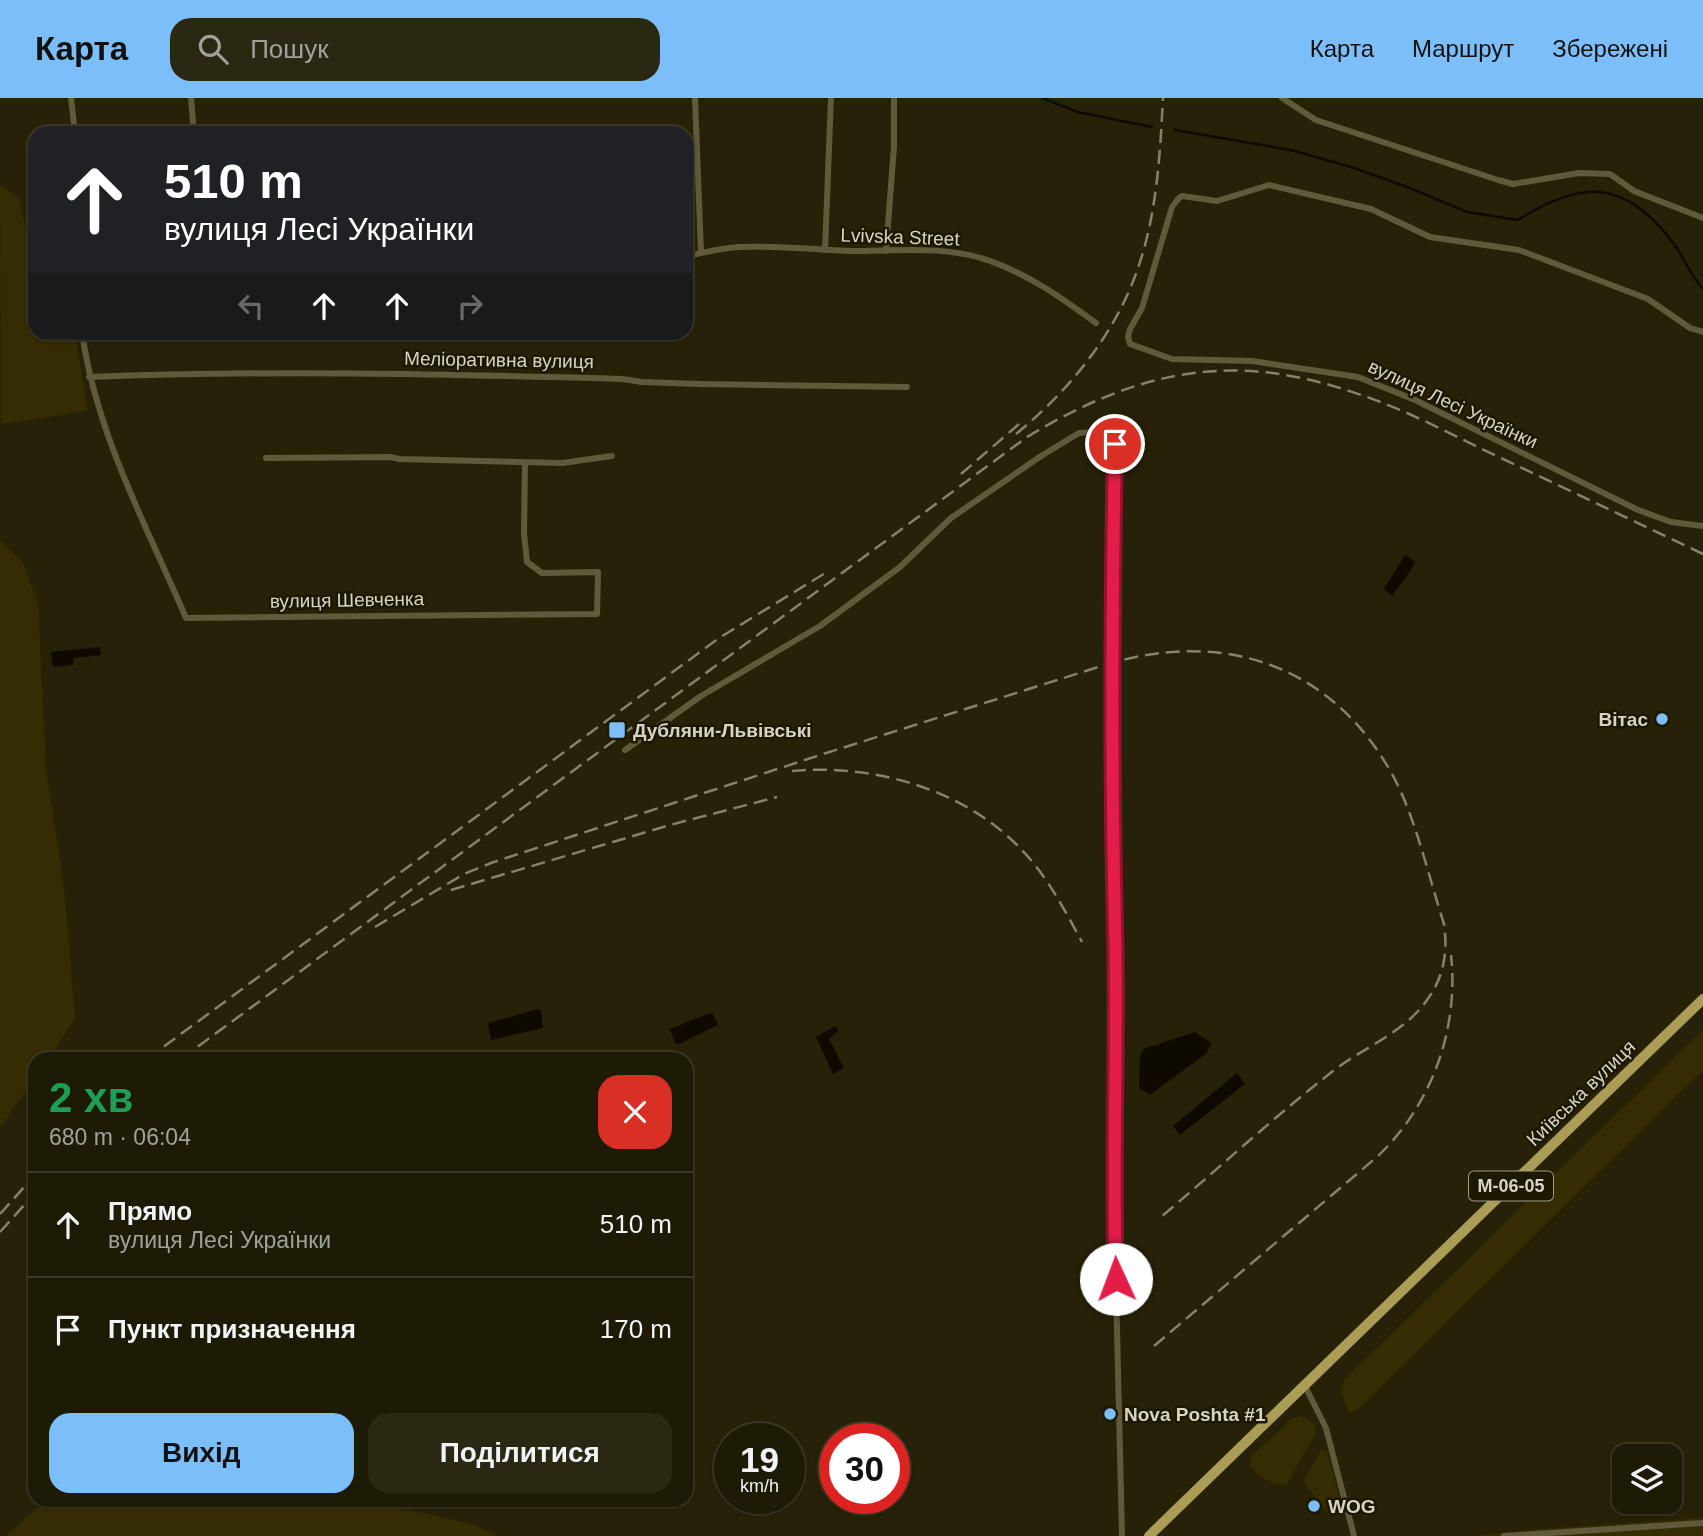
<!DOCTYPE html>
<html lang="uk">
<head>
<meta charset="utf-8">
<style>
  body { margin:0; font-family:Arial,sans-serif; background:#2a2713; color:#f1f3f6; height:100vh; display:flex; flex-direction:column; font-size:26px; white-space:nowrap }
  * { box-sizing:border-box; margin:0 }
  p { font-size:23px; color:#a0a19a }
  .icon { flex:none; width:38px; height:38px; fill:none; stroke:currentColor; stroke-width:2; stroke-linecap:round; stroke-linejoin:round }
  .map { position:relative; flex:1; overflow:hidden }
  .details { position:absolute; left:28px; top:954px; width:665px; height:455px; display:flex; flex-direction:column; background:#1d1a05; border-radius:21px; box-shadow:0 2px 5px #0004,0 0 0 2px #3b3827 }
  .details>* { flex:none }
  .top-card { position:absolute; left:28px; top:28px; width:665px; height:214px; border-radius:21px; box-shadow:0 2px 5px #0004,0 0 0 2px #3b3827; background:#202124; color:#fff; overflow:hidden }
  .fabs { position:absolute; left:1612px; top:1346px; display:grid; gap:14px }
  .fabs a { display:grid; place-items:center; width:70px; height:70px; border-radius:14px; background:#1d1a05; box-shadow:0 2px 5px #0004,0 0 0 2px #3b3827; font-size:35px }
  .speed { position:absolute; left:714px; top:1325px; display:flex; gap:14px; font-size:35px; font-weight:700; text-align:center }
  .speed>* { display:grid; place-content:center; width:91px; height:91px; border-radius:50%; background:#1d1a05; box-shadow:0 2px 5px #0004,0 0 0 2px #3b3827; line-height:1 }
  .speed small { font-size:18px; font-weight:400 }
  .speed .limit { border:10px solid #d22; background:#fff; color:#111 }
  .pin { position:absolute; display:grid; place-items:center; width:60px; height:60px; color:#fff; margin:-30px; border:4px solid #fff; border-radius:50%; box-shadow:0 2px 7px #0007 }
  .me { position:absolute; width:77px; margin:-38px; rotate:358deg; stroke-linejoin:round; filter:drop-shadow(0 0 5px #0008) }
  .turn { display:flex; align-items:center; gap:24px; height:147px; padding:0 21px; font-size:32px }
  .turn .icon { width:91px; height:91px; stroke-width:2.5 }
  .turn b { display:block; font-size:49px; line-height:60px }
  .lanes { display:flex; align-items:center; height:66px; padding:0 21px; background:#0003; justify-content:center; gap:35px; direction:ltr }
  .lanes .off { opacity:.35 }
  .round { display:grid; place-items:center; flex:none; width:74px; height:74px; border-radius:21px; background:#2a2713 }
  .overview { display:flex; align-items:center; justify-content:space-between; height:119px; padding:0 21px }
  h1 { font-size:42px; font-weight:600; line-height:52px; color:#1e9e55 }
  .cta { display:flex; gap:14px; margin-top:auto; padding:14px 21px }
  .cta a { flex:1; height:80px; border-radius:21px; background:#7cbef9; color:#111; font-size:28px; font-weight:600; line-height:80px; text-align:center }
  .cta a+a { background:#2a2713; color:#f1f3f6 }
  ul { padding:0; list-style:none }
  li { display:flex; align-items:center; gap:21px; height:105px; padding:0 21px; border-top:2px solid #3b3827 }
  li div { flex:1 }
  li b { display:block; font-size:26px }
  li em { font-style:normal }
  header { display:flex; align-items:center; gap:42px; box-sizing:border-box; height:98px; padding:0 35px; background:#7cbef9; color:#111 }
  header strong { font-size:33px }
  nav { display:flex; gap:38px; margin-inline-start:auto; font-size:24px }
  .search { width:490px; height:63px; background:#2a2713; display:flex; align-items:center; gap:18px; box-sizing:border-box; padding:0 24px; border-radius:21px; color:#a0a19a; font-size:26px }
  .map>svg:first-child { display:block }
  .green { fill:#352d01 }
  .water { fill:#0f0a00 }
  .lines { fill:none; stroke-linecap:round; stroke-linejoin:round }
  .stream { stroke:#0f0a00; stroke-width:2.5 }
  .minor { stroke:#605a3c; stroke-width:6 }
  .trunk { stroke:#ab9d55; stroke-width:10 }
  .rail { stroke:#85816c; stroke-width:2.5; stroke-dasharray:14 7; stroke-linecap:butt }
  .route-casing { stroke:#92132f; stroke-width:18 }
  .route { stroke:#e11d48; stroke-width:12 }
  .poi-dot { fill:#7cbef9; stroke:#1d1801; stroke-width:2.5 }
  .labels { text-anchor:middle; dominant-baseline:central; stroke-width:5; stroke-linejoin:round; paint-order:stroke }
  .shield { fill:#1d1801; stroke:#9f9c8a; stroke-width:2 }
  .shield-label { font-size:18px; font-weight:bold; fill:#d7d4c5 }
  .street-label { font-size:19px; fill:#d7d4c5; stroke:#1d1801 }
  .poi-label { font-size:19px; font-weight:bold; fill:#d7d4c5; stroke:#1d1801; text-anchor:start }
</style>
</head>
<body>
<header>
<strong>Карта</strong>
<div class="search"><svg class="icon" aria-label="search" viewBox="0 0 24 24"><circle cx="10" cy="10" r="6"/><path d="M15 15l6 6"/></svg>Пошук</div>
<nav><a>Карта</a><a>Маршрут</a><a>Збережені</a></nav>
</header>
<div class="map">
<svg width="1703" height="1438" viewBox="0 0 1703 1438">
  <rect width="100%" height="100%" fill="#272207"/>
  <!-- green -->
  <g class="green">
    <polygon points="0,86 19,101 27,136 35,136 35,234 75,235 88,313 1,326"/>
    <polygon points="0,443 23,465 38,505 46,669 65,798 75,921 48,961 35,961 35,979 0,1030"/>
    <polygon points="1703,932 1703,972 1357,1312 1349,1314 1341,1294 1344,1282"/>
    <path d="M1301,1318L1315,1326L1316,1335L1286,1387C1275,1388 1253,1377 1250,1365L1251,1359L1292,1320Z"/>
    <polygon points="1322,1350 1327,1353 1341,1404 1333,1415 1327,1414 1304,1385 1305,1380"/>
    <polygon points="46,1402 364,1402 472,1426 498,1438 6,1438"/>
    <polygon points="1703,1420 1703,1438 1474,1438 1543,1431"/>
  </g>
  <!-- water -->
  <g class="water">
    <polygon points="1405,457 1415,464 1409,475 1392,498 1384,491"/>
    <polygon points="100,549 101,557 74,560 73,567 53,569 51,554"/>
    <polygon points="538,911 541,913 543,930 491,942 488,925"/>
    <polygon points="710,915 713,916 718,927 679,946 675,945 670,931"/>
    <polygon points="835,928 839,932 829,941 844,970 833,976 816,939"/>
    <polygon points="1195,934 1211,945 1207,955 1150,997 1139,990 1140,959 1143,951"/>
    <polygon points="1237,975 1245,986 1180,1037 1173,1028"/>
  </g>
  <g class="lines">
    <!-- stream -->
    <g class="stream">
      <polyline points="1042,0 1078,14 1152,29"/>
      <path d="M1175,32L1291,52L1348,68L1410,90L1467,114L1518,122C1579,83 1623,80 1670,141C1683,156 1689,176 1703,191"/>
    </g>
    <!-- minor -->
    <g class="minor">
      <polyline points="71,0 75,35"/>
      <polyline points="191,0 194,35"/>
      <polyline points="695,0 701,155"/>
      <polyline points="1282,0 1316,22 1498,82 1513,86 1579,75 1610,76 1634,93 1703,120"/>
      <polyline points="825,152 831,0"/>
      <polyline points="886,153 894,48 894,0"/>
      <path d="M686,158C703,155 721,150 739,149C776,147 814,152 852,153C897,153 947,147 990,163C1030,177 1063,201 1096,225"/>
      <path d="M82,234C96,335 146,427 186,520L597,516L598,474L542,475L527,464L524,435L525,365"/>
      <polyline points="1703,234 1690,230 1648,201 1519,152 1430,139 1371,111 1269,87 1217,103 1182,98 1178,101 1172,109 1142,210 1130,231 1128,239 1130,246 1172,261 1252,263 1358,279 1415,302 1638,412 1671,424 1703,428"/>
      <path d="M89,279C267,272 444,276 622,281L642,284L700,286L907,289"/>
      <polyline points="1115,333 1111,565 1116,991 1114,1107 1122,1438"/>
      <polyline points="266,360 391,359 399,361 562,365 612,358"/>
      <polyline points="625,652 701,598 820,528 900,469 951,420 1041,358 1079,335 1094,334 1115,346"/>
      <polyline points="1305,1288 1326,1330 1354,1438"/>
      <polyline points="1504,1438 1703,1425"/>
    </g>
    <!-- trunk -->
    <polyline class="trunk" points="1149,1438 1703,901"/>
    <!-- rail -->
    <g class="rail">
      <path d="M1016,336C1069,293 1116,235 1138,170C1157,115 1160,57 1163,0"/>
      <polyline points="961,376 1019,326"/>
      <path d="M792,673C871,666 958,689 1016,746C1045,774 1063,809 1082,844"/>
      <polyline points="451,792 670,727 777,699"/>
      <path d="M375,829L464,776L491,765L820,657L1111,565C1226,532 1332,568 1392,676C1415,717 1429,780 1444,826C1448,854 1444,879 1427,902C1404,935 1364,949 1333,973C1274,1019 1218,1071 1161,1119"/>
      <polyline points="147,961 719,540 827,474"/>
      <path d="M181,961L1027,339C1140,271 1235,252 1361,297C1403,311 1443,332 1482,351C1556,386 1629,421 1703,456"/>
      <polyline points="0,1116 35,1077"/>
      <polyline points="0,1134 35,1095"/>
      <path d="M1154,1248L1378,1058C1432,1006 1459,931 1451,857"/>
    </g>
  </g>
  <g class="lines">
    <defs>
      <path id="route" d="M1115,346C1112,506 1111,666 1115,827C1118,945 1112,1063 1116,1181"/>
    </defs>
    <!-- route casing -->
    <use href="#route" class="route-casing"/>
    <!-- route -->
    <use href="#route" class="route"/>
  </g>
  <!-- markers -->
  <g class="poi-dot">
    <circle cx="1662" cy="621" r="7"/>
    <rect x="608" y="623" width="18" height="18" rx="3.5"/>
    <circle cx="1110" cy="1316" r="7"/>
    <circle cx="1314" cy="1408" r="7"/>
  </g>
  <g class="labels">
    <!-- shield labels -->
    <rect class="shield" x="1469" y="1073.5" width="84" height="29" rx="5"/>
    <g class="shield-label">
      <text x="1511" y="1088">М-06-05</text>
    </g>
    <!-- street labels -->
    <g class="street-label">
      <text transform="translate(900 139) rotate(2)">Lvivska Street</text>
      <text transform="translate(499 262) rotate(1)">Меліоративна вулиця</text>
      <text transform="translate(1453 306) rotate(25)">вулиця Лесі Українки</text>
      <text transform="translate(347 502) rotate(-1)">вулиця Шевченка</text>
      <text transform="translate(1581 995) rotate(-44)">Київська вулиця</text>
    </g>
    <!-- poi labels -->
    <g class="poi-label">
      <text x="1648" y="621" text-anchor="end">Вітас</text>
      <text x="633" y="632">Дубляни-Львівські</text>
      <text x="1124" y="1316">Nova Poshta #1</text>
      <text x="1328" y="1408">WOG</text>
    </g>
  </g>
</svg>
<div class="fabs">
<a><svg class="icon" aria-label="layers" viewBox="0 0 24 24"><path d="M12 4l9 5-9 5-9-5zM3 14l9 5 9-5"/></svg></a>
</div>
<div class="speed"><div>19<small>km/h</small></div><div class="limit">30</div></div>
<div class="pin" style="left:1115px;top:346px;background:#d93025"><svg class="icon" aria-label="arrive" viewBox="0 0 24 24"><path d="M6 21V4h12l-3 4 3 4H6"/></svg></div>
<svg class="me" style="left:1116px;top:1181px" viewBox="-20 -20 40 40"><circle r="19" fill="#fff"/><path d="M0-13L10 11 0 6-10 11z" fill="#e11d48"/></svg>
<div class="top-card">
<div class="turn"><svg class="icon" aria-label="ahead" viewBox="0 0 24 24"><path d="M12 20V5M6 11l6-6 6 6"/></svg><div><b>510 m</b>вулиця Лесі Українки</div></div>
<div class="lanes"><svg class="icon off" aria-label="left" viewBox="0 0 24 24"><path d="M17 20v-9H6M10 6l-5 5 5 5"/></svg><svg class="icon" aria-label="ahead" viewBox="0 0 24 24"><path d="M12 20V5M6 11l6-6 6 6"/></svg><svg class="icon" aria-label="ahead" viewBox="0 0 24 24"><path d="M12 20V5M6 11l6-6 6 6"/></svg><svg class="icon off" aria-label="right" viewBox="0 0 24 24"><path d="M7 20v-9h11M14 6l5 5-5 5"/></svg></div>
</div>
<section class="details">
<div class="overview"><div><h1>2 хв</h1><p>680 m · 06:04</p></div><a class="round" style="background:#d93025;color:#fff"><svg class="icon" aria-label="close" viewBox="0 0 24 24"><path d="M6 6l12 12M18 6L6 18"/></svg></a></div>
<ul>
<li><svg class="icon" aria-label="ahead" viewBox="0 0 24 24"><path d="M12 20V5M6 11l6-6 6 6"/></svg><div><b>Прямо</b><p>вулиця Лесі Українки</p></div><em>510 m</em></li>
<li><svg class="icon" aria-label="arrive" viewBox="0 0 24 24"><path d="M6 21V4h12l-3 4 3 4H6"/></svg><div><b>Пункт призначення</b></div><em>170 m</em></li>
</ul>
<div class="cta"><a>Вихід</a><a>Поділитися</a></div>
</section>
</div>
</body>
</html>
